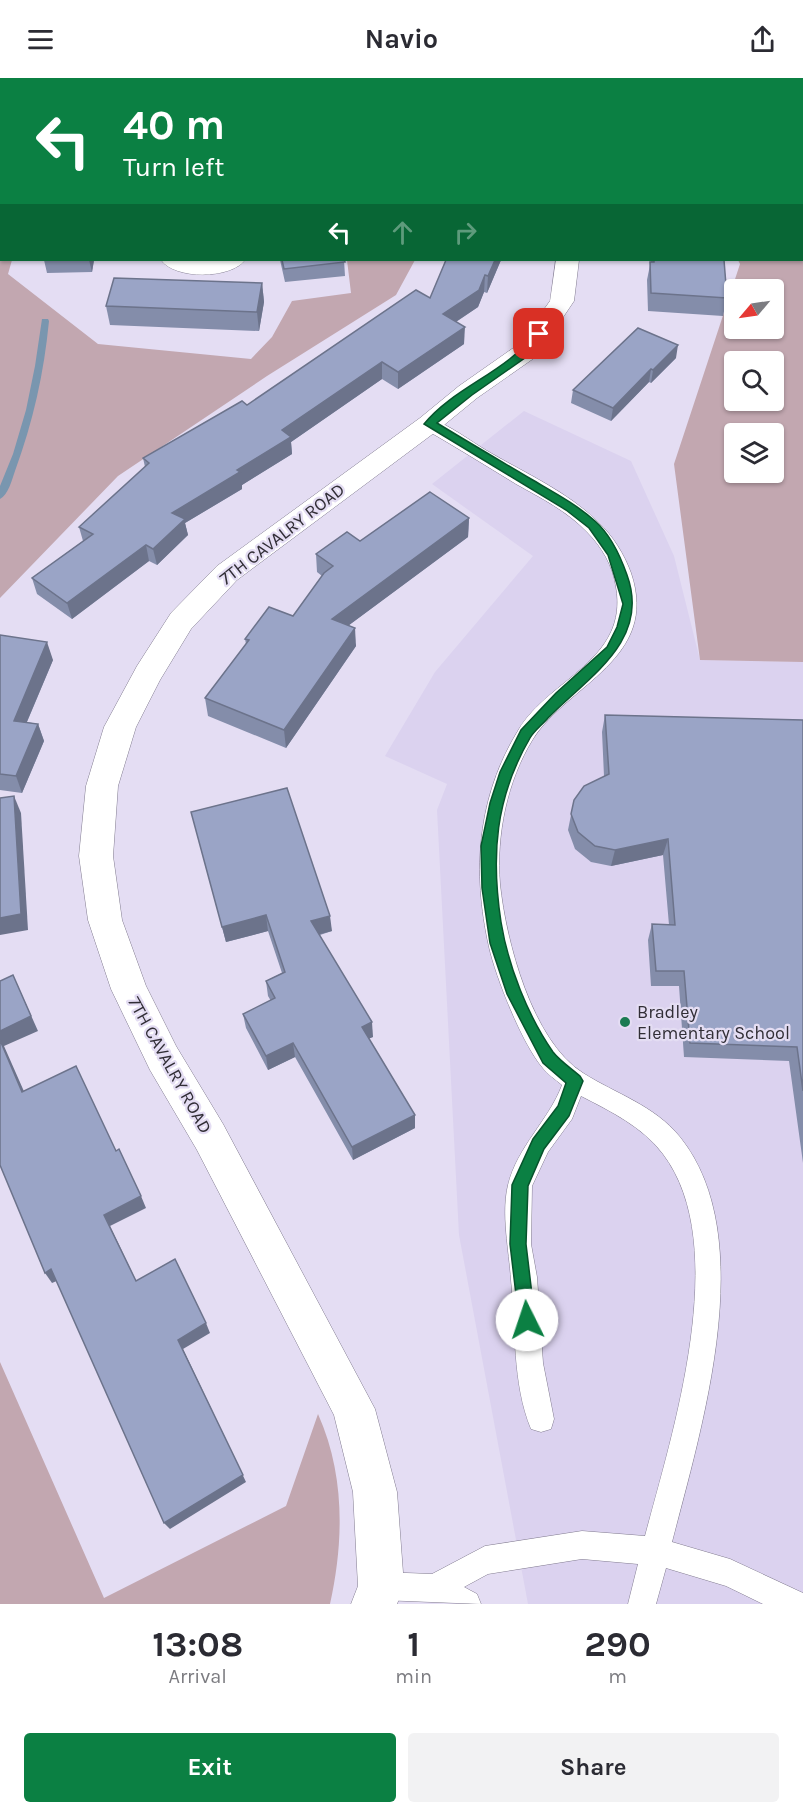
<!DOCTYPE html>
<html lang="en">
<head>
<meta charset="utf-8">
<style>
  body { margin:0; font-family:Karla,sans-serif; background:#f2f2f3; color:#2b2b33; height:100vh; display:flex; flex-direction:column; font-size:22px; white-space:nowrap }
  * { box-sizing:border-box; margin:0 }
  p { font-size:20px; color:#7c7c81 }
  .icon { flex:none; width:33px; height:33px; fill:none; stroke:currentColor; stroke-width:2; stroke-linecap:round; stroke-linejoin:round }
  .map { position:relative; height:1526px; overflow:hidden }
  .sheet { display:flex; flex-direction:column; background:#fff; flex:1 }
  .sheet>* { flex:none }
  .banner { position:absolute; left:0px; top:0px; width:804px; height:183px; box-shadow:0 2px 4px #0004; background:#0b8043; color:#fff; overflow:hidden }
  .needle { width:39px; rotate:241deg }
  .fabs { position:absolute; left:724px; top:201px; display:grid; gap:12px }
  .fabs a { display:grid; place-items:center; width:60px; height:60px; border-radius:6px; background:#fff; box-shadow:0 2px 4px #0004; font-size:30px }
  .pin { position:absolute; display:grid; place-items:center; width:51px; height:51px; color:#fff; margin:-26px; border-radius:12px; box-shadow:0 3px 9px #0006 }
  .me { position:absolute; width:66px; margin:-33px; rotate:356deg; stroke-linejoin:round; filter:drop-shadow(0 0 4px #0008) }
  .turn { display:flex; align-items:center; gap:21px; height:126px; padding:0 24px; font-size:27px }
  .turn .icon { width:78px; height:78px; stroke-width:2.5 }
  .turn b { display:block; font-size:42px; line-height:51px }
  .lanes { display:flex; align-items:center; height:57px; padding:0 24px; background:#0003; justify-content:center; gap:30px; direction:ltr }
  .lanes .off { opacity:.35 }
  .eta { display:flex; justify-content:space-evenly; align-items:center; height:102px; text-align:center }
  .eta b { font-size:36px; font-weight:700; line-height:42px }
  .primary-button { display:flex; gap:12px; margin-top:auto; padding:12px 24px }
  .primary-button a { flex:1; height:69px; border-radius:6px; background:#0b8043; color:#fff; font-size:24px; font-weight:700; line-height:69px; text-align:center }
  .primary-button a+a { background:#f2f2f3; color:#2b2b33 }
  header { display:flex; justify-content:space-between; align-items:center; height:78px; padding:0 24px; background:#fff; font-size:27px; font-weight:700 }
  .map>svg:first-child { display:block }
  .built { fill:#dbd2ef }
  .green { fill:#c2a7b0; fill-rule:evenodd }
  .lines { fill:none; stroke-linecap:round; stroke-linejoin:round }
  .stream { fill:#7996af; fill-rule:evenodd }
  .service-casing { stroke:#827c90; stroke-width:1 }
  .minor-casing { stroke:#827c90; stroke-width:1 }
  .service { fill:#fff; fill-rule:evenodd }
  .minor { fill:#fff; fill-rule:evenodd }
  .wall { fill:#848daa }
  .shaded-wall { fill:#6c738b }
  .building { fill:#9aa4c6; stroke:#6c738b; stroke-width:1.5 }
  .route { fill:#0b8043; stroke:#07532c; stroke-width:1.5 }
  .poi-dot { fill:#1b7b52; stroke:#e4ddf3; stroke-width:2 }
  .labels { text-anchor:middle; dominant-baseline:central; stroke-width:4.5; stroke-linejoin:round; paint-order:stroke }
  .street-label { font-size:18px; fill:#312e36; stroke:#e4ddf3 }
  .poi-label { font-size:18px; fill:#312e36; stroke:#e4ddf3; text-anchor:start }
</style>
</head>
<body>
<header><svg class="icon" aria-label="menu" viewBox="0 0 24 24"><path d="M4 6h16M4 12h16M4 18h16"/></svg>Navio<svg class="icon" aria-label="share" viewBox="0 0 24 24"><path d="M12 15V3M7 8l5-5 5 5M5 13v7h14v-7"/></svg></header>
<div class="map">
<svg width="803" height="1526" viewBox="0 0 803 1526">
  <rect width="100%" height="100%" fill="#e4ddf3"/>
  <!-- built -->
  <polygon class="built" points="524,333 631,383 674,478 700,582 803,584 803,1526 528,1526 459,1157 437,732 447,706 385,678 435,594 533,478 432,406"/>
  <!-- green -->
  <g class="green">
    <path d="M610,0H803V584L700,582L674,386L740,186L738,182H802V2ZM735,212H774V250H735ZM735,284H774V322H735ZM735,356H774V394H735Z"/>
    <polygon points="0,45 2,182 12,182 8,196 98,266 251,281 272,259 292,223 351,215 347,182 415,182 396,217 267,298 118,398 0,520"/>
    <path d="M0,1284L104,1520L286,1428L318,1336C345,1396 344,1463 330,1526H0Z"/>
  </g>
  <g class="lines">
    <!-- stream -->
    <path class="stream" d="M42,241H48L49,243C44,295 33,344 15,393C12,402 8,417 0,421V408L13,376L26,332L35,288Z"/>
    <defs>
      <path id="service" d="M429,340C450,347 470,363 489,374C525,395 568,414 598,444C613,458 624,476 631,495C660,581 568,606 533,661C507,703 496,757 500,806C506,863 532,963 583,995C616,1016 654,1027 680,1059C761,1160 701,1351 672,1464L730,1481L803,1515V1526H763L726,1508L666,1490L656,1526H628L638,1486L582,1481L488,1496L464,1509L477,1516L481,1526L381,1522L371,1518L367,1508L371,1498L381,1494L432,1496L485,1468L582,1453L645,1458C672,1356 733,1168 663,1076C643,1049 610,1033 581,1018L572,1041L548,1074L532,1108L531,1166L537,1199L543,1285L554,1341L551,1351L541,1354L531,1351C512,1305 516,1250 511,1202C509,1172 501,1136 508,1107C517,1069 549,1042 562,1007C555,1001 547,996 542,989C522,965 496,900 489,869C472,793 477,719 519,651C549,601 629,582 616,509C613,488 602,469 587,454C567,433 541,420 516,406C485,387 454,368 423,350L421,346L423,342Z"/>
      <g id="minor">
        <rect x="147" y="0" width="20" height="2"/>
        <polygon points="270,0 302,0 269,2"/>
        <polygon points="440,0 460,0 461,2 440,2"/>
        <rect x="0" y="32" width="2" height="12"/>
        <path d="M161,182H245C231,201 175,202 161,182Z"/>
        <polygon points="556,182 579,182 574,223 537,278 477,320 438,352 237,502 191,551 160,602 136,649 118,708 113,778 122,842 146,908 176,968 223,1046 375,1331 397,1414 404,1508 397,1526 351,1526 358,1508 353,1414 334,1337 197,1072 150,992 111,911 88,842 79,778 86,708 104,649 137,588 171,535 217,488 420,340 459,308 519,266 550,223"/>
      </g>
    </defs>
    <!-- service casing -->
    <use href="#service" class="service-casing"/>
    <!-- minor casing -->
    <use href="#minor" class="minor-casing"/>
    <!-- service -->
    <use href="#service" class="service"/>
    <!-- minor -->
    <use href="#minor" class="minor"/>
  </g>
  <!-- wall -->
  <g class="wall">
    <polygon points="44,182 94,182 92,194 47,195"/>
    <polygon points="280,182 344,182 345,198 285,204"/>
    <polygon points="446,182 501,182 487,215 484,214 478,229 456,244 464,266 398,311 382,301 291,364 292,376 242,407 242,411 185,445 188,457 157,487 149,483 72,541 37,516 32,500 83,463 79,449 145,389 143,380 247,327 430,220"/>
    <polygon points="651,182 724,182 727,220 723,238 648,233 647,202"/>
    <polygon points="262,205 264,224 259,253 110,247 106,228"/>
    <polygon points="676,280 651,305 649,304 611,343 571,325 573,312"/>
    <polygon points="469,440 468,459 349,547 356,568 286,670 208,638 205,620 246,566 245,561 293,538 322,498 317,494 316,476 360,463"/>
    <polygon points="0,557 53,582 27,644 38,646 44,663 22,715 0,712"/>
    <polygon points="605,637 803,642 803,1085 789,983 684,979 679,908 651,908 648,862 652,846 669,847 663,777 611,788 591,784 575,771 568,752 574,722 604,698 602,654"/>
    <polygon points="191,734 332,853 320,857 373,959 369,960 415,1050 353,1082 295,979 268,992 246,950 243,936 271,923 268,918 266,903 282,895 268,853 226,864"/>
  </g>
  <!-- shaded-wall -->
  <g class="shaded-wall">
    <polygon points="89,182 94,182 92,194"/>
    <polygon points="495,182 501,182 487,215 488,198"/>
    <polygon points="485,197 484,214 478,229 442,253 443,236"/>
    <polygon points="262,205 264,224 259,253 257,234"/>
    <polygon points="465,249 464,266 398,311 398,294"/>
    <polygon points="678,267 676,280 651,305 653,292"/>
    <polygon points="382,284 382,301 291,364 292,376 242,407 242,411 185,445 188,457 157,487 153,471 172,435 237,392 282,352"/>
    <polygon points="651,291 649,304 611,343 613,330"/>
    <polygon points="469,440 468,459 333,559 332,541"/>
    <polygon points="146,467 149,483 72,541 67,525"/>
    <polygon points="355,550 356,568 286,670 284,652"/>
    <polygon points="47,564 53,582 20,660 14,643"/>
    <polygon points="38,646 44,663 22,715 16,698"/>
    <polygon points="14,718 21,735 28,852 0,857 0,840"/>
    <polygon points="668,761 663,777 611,788 615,772"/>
    <polygon points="266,837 268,853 226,864 222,849"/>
    <polygon points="330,838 332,853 313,858 311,843"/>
    <polygon points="13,897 38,953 4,968 30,1027 22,1014 0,962 0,953"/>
    <polygon points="372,944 373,959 363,963 362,949"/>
    <polygon points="293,965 295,979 268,992 266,978"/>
    <polygon points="415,1037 415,1050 353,1082 352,1069"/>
    <polygon points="141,1118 146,1130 110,1148 141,1213 104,1137"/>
    <polygon points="51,1191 59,1202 52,1205 45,1195"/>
    <polygon points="206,1245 210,1255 183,1271 246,1404 170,1451 164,1445 178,1262"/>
  </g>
  <!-- building -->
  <g class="building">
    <polygon points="282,182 344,182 345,184 284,191"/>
    <polygon points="446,182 495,182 488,198 485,197 479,212 443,236 465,249 398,294 382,284 282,352 291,359 237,392 240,394 172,435 185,441 153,471 146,467 67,525 32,500 93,456 79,449 149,385 143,380 242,323 247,327 416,212 430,220"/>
    <polygon points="654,182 724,182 727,220 651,215 650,184 654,184"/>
    <polygon points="114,200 262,205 257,234 106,228"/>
    <polygon points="638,250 678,267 653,292 651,291 613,330 573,312"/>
    <polygon points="430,414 469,440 332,541 355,550 284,652 205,620 249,562 245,561 269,529 293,538 324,495 333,488 316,476 347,454 360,463"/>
    <polygon points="0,557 47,564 14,643 38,646 16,698 0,696"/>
    <polygon points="605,637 803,642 803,1013 797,969 690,965 684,893 656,893 652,846 675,847 668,761 615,772 595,768 578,754 571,736 574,722 584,708 609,696"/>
    <polygon points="287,710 330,838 311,843 372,944 362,949 415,1037 352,1069 293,965 266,978 243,936 275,920 266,903 285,894 266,837 222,849 191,734"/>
    <polygon points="14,718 21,836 0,840 0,720"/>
    <polygon points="13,897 31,938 0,953 0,903"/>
    <polygon points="0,962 22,1014 76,988 116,1073 119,1071 141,1118 104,1137 136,1203 175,1181 206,1245 178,1262 243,1397 164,1445 51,1191 45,1195 0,1087"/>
  </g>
  <!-- route -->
  <path class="route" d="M539,253L545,256L532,275L472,317L437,345C468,364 499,382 531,401C553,414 576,426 595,443C611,457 620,477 627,497C651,563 588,599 548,640C542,647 534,653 530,660C495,720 491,778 501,844C508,888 528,938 553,974C560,983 572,991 580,998L583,1003L569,1038L544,1071L528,1108L526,1166L535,1242L533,1248L527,1251L521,1248L519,1242L510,1166L512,1107L533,1061L558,1028L566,1005L543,985L507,916L490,865L482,810L481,768L490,725L500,694L521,652L556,615L607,569L617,549L623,526L608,477L589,450L566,432L424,346C455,308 508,294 536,254Z"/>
  <!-- markers -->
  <circle class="poi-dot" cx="625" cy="944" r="6"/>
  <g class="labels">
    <!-- street labels -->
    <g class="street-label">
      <text transform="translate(282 456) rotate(-38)">7TH CAVALRY ROAD</text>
      <text transform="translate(170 987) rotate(61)">7TH CAVALRY ROAD</text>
    </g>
    <!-- poi labels -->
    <g class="poi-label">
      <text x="637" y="934">Bradley<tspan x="637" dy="21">Elementary School</tspan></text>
    </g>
  </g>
</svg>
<div class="fabs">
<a><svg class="needle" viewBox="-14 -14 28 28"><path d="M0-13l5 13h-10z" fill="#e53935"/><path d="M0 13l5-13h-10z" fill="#7c7c81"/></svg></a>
<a><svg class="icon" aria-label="search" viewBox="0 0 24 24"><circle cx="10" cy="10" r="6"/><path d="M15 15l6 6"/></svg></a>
<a><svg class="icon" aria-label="layers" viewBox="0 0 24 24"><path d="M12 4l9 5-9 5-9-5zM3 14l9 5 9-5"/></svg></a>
</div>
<div class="pin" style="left:539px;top:256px;background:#d93025"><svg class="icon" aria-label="arrive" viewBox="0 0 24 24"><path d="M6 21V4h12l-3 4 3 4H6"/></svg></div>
<svg class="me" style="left:527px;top:1242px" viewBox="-20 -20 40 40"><circle r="19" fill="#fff"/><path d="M0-13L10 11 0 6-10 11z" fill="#0b8043"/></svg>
<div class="banner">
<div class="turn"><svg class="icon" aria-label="left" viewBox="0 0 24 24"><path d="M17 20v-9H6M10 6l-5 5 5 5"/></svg><div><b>40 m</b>Turn left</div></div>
<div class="lanes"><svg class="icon" aria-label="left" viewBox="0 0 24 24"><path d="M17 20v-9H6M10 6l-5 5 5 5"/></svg><svg class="icon off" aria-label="ahead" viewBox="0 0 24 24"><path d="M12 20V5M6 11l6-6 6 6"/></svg><svg class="icon off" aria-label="right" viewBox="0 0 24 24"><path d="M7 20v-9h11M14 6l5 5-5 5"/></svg></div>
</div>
</div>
<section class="sheet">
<div class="eta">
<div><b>13:08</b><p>Arrival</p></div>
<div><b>1</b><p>min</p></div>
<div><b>290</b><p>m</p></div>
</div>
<div class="primary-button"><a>Exit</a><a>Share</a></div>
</section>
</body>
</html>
